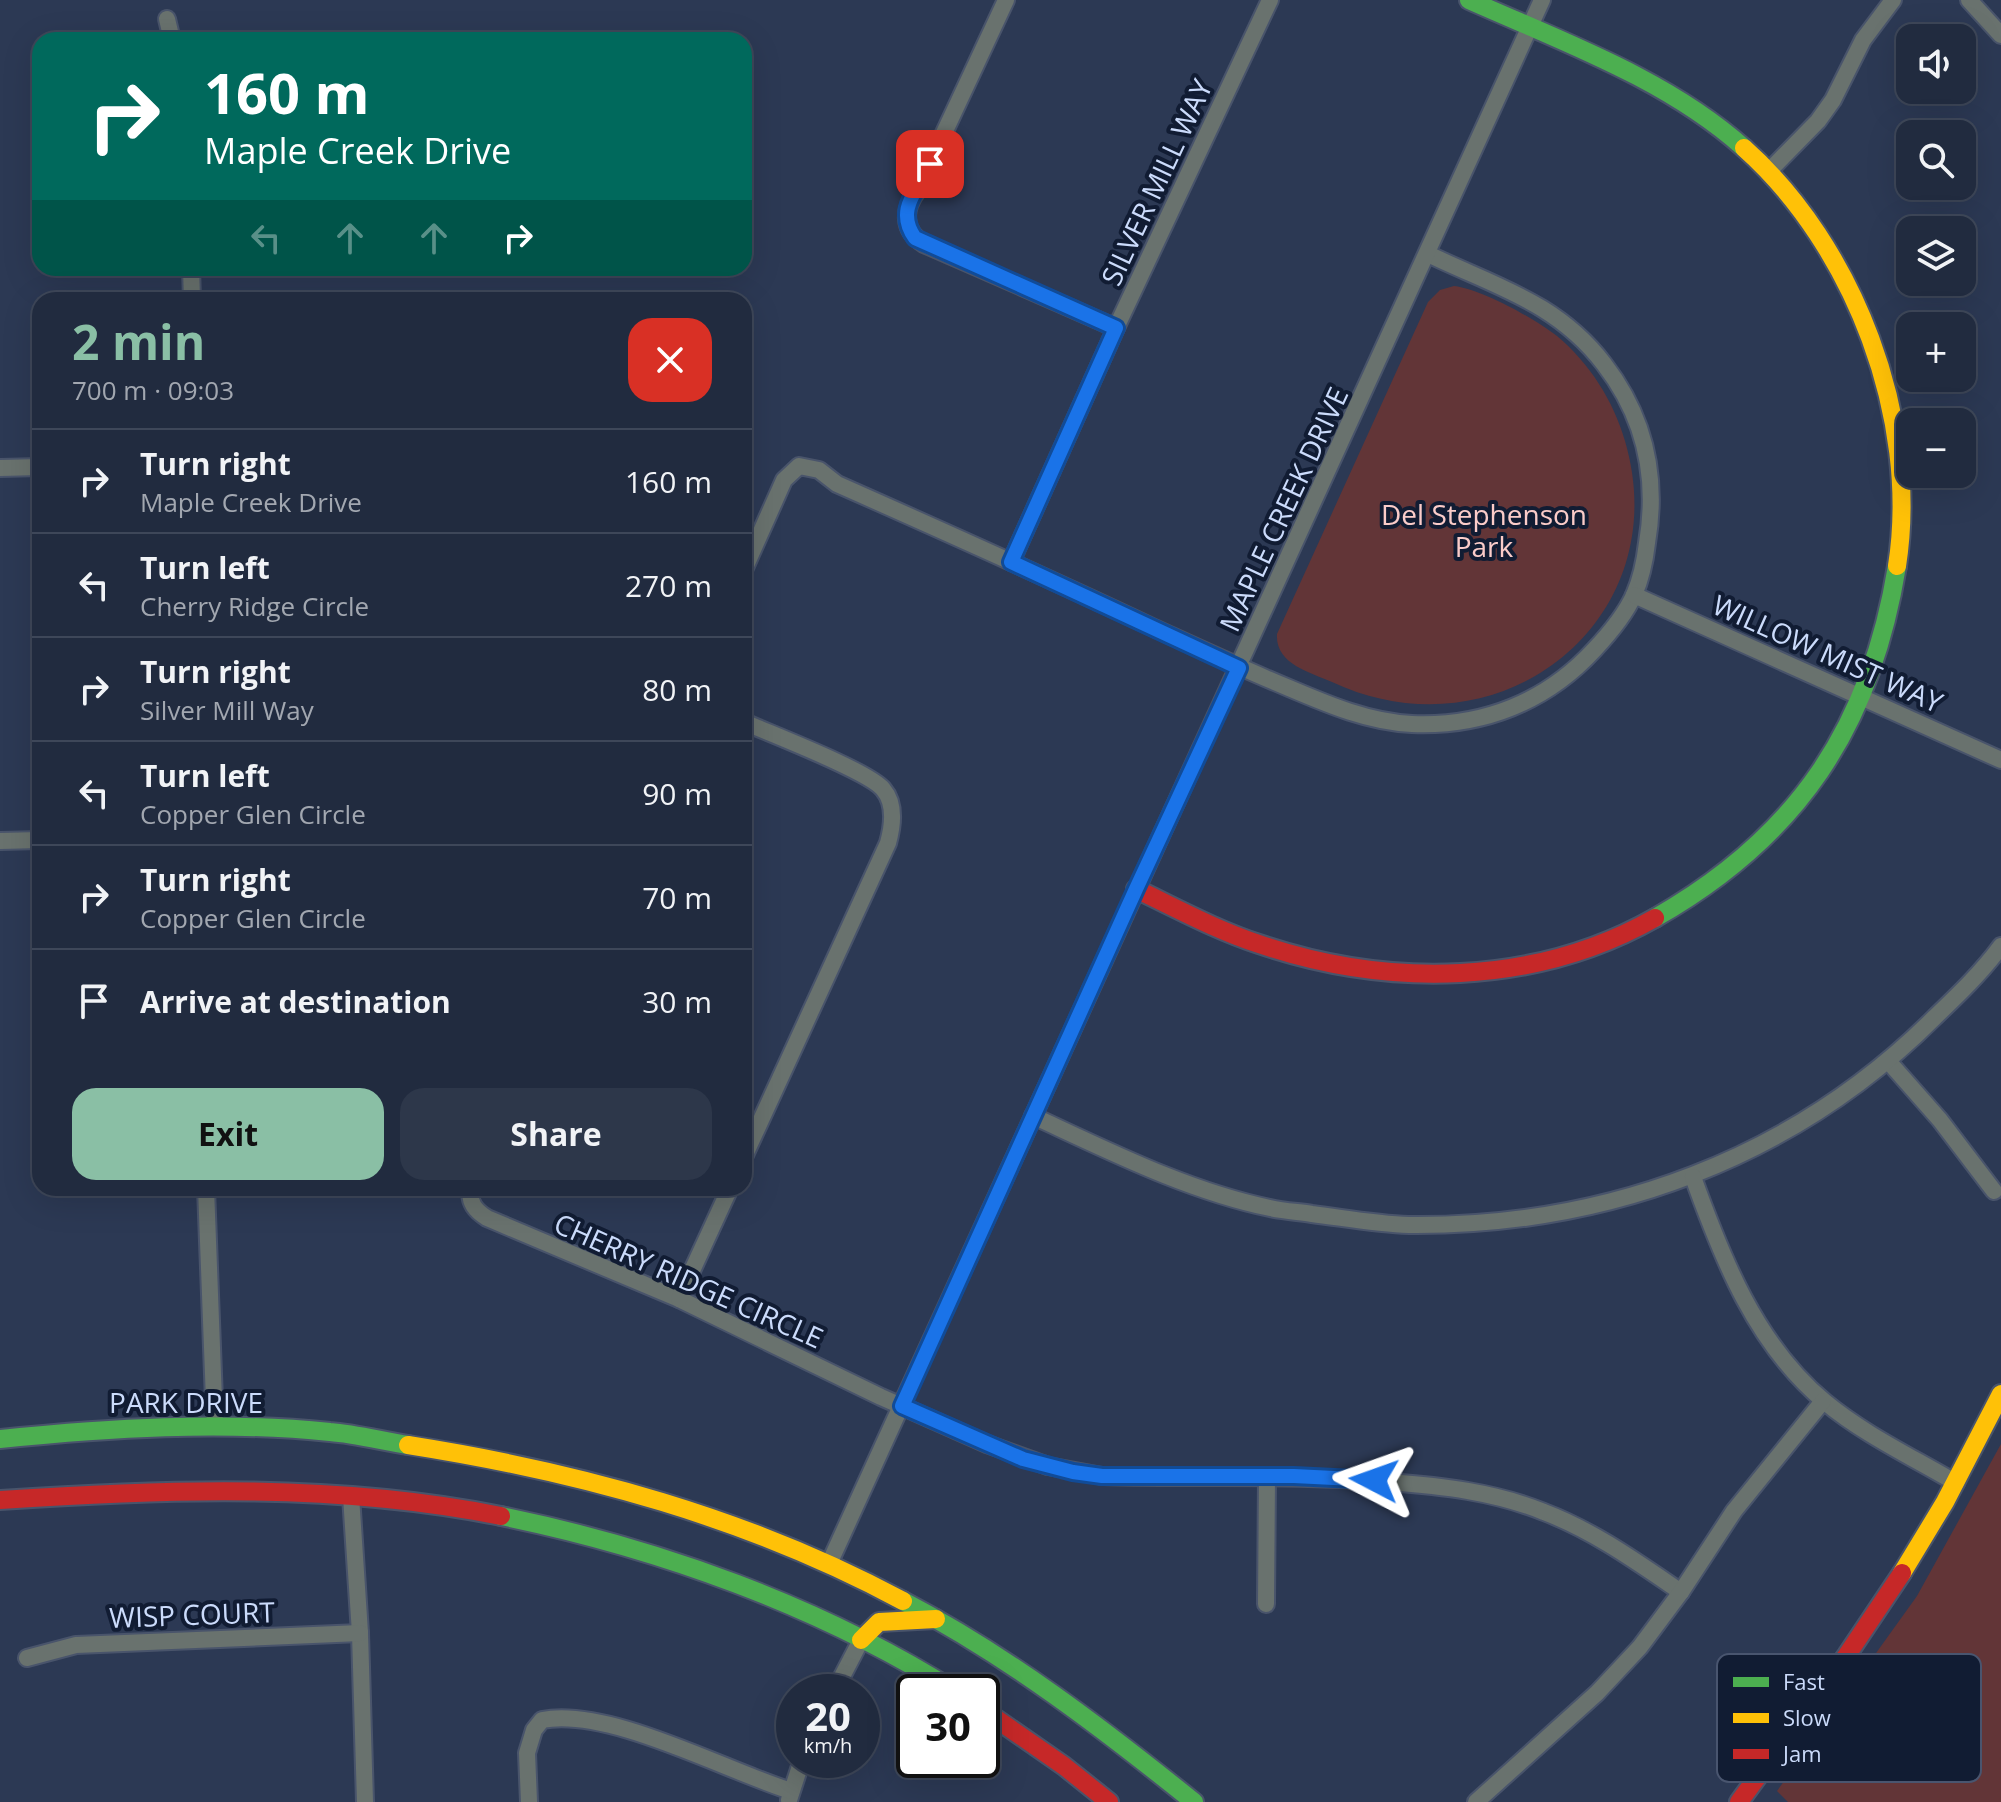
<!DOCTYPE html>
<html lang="en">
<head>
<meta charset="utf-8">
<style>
  body { margin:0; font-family:"Open Sans",sans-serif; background:#2d374a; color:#f1f3f6; height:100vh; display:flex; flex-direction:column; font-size:30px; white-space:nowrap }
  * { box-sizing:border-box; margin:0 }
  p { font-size:26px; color:#a2a7b0 }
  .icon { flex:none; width:44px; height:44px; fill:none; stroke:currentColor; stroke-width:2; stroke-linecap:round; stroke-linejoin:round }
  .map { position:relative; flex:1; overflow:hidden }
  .panel { position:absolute; left:32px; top:292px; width:720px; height:904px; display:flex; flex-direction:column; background:#212b3f; border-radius:24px; box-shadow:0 8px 32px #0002,0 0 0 2px #3e4759 }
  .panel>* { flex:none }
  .hud { position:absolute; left:32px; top:32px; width:720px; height:244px; border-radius:24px; box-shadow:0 8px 32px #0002,0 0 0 2px #3e4759; background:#00695c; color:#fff; overflow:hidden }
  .controls { position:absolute; left:1896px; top:24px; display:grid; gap:16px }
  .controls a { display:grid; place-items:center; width:80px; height:80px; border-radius:16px; background:#212b3f; box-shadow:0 8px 32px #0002,0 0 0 2px #3e4759; font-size:40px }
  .speed { position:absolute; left:776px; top:1674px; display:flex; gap:16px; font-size:40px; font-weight:700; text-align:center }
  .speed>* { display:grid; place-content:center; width:104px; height:104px; border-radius:50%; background:#212b3f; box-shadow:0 8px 32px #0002,0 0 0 2px #3e4759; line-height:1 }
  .speed small { font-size:20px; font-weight:400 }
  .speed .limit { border:4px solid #111; border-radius:12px; background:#fff; color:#111 }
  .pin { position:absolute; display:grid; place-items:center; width:68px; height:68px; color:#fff; margin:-34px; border-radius:16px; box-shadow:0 4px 12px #0006 }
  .me { position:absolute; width:88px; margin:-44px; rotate:274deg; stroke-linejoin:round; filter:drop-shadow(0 0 6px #0008) }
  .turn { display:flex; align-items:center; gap:28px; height:168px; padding:0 40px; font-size:36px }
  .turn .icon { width:104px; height:104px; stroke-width:2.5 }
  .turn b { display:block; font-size:56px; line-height:68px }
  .lanes { display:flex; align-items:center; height:76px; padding:0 40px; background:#0003; justify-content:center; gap:40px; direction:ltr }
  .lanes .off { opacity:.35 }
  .round { display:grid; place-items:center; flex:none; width:84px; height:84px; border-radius:24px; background:#2d374a }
  .overview { display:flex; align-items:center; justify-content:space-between; height:136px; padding:0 40px }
  h1 { font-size:48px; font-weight:700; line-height:60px; color:#8abfa5 }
  .cta { display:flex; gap:16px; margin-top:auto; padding:16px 40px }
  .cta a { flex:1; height:92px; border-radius:24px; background:#8abfa5; color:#111; font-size:32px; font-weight:700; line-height:92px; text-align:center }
  .cta a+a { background:#2d374a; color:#f1f3f6 }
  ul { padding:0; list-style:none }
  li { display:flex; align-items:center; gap:24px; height:104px; padding:0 40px; border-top:2px solid #3e4759 }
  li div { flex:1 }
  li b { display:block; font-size:30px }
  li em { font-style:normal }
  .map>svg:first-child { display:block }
  .green { fill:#623537 }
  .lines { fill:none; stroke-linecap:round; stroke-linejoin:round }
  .street-casing { stroke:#49546b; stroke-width:20 }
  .fast-casing { stroke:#49546b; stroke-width:22 }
  .slow-casing { stroke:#49546b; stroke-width:22 }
  .jam-casing { stroke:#49546b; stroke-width:22 }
  .street { stroke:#69726e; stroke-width:16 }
  .fast { stroke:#4caf50; stroke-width:18 }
  .slow { stroke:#ffc107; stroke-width:18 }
  .jam { stroke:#c62828; stroke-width:18 }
  .route-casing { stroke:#114b97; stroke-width:20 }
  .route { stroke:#1a73e8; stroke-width:14 }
  .labels { text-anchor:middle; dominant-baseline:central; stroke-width:8; stroke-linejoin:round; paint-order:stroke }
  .street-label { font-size:28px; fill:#cbdbfb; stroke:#111c33 }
  .park-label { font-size:28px; fill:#fbccc9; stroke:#111c33 }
  .key { fill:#111c33; stroke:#49556f; stroke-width:2 }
  .key-label { font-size:22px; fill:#cbdbfb }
</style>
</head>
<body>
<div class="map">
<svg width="2001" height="1802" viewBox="0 0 2001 1802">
  <rect width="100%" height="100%" fill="#2c3954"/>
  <!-- green -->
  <g class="green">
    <path d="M1454,286C1484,290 1533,318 1557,336C1590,364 1613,400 1625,441C1678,622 1498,760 1332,682C1310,672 1275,664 1277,634L1428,302L1440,290Z"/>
    <polygon points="2001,1444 2001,1802 1788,1802 1777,1791 1917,1596"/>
  </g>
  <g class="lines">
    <defs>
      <g id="street">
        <path d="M1006,0L917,191C903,210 902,230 924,244L1116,328"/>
        <polyline points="1969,0 2001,35"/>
        <polyline points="167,19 172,40"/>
        <polyline points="1770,170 1818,121 1833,100 1863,40 1893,0"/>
        <polyline points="191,268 192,300"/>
        <polyline points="0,468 40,467"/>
        <polyline points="1011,562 1116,328 1270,0"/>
        <path d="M744,570L784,480L799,466L819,470L837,484C943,531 1048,578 1152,627C1198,648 1243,669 1289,688C1329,705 1369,722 1412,724C1483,727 1546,702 1594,650C1609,634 1625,615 1634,595C1641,579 1645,560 1647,543C1658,478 1645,417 1604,364C1557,302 1494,286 1428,254"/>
        <polyline points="1634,595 2001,760"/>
        <path d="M744,722C771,734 868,771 883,789C896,804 893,825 888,843L744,1157"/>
        <polyline points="0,841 40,840"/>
        <polyline points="1889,1062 1940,1120 1994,1191"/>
        <path d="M1033,1116C1109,1151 1188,1191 1270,1208C1284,1211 1299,1212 1312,1214C1344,1218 1376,1224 1409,1225C1607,1227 1794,1158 1935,1017C1958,995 1982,972 2001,946"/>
        <path d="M1693,1177C1722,1258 1756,1345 1825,1402C1865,1435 1912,1457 1956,1483"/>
        <polyline points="206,1188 215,1427"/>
        <path d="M471,1188C468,1203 476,1211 487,1218L679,1299L881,1397L987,1444L1048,1466L1102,1476C1198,1479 1293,1474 1389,1482C1442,1486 1495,1492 1544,1512C1594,1531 1637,1562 1681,1592"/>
        <polyline points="679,1299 730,1188"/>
        <polyline points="351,1496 360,1633 365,1802"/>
        <polyline points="829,1564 1542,0"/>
        <polyline points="1266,1604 1267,1476"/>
        <polyline points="27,1658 76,1645 360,1633"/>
        <polyline points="834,1692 861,1640"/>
        <polyline points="789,1800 802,1760"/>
        <path d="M529,1802L527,1753L534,1730L542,1720C609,1707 724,1770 791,1791"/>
        <polyline points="1476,1802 1597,1693 1640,1647 1681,1592 1734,1511 1823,1401"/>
      </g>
      <g id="fast">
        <path d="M1469,0C1563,42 1667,79 1744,148"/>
        <path d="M1655,918C1798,837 1871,726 1897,566"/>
        <path d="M0,1439C109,1428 220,1421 330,1432C356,1434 382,1441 408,1445"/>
        <path d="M501,1516C658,1548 820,1606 956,1692"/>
        <path d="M903,1601C1008,1656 1102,1728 1194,1802"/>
      </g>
      <g id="slow">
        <path d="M1744,148C1854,246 1920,419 1897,566"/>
        <path d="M408,1445C580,1472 749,1518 903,1601"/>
        <polyline points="1902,1573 1945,1502 2001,1394"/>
        <polyline points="861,1640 879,1622 936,1619"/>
      </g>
      <g id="jam">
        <path d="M1136,889C1176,908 1216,930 1259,944C1388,988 1535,986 1655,918"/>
        <path d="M0,1500C166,1489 336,1483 501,1516"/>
        <polyline points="982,1709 1064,1766 1109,1802"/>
        <polyline points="1739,1802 1847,1655 1902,1573"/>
      </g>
    </defs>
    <!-- street casing -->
    <use href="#street" class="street-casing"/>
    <!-- fast casing -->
    <use href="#fast" class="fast-casing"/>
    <!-- slow casing -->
    <use href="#slow" class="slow-casing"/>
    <!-- jam casing -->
    <use href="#jam" class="jam-casing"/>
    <!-- street -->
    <use href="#street" class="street"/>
    <!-- fast -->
    <use href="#fast" class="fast"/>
    <!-- slow -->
    <use href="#slow" class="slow"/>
    <!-- jam -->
    <use href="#jam" class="jam"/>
  </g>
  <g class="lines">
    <defs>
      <path id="route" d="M930,164C917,191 895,210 915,238L1116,328L1011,562L1239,668L1136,889L902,1406L1023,1459L1073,1472L1102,1476H1294L1374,1480"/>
    </defs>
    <!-- route casing -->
    <use href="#route" class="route-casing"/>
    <!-- route -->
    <use href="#route" class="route"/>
  </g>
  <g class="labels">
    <!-- street labels -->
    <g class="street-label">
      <text transform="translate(1156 182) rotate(-65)">SILVER MILL WAY</text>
      <text transform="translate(1283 509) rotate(-65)">MAPLE CREEK DRIVE</text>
      <text transform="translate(1828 653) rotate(24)">WILLOW MIST WAY</text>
      <text transform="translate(689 1280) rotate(24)">CHERRY RIDGE CIRCLE</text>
      <text x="186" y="1402">PARK DRIVE</text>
      <text transform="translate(192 1614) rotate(-2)">WISP COURT</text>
    </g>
    <!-- park labels -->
    <g class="park-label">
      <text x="1484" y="514">Del Stephenson<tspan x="1484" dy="32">Park</tspan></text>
    </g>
  </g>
  <!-- legend -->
  <rect x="1717" y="1654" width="264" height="128" rx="12" class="key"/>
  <rect x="1733" y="1677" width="36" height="10" fill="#4caf50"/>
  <rect x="1733" y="1713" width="36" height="10" fill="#ffc107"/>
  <rect x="1733" y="1749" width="36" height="10" fill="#c62828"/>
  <g class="key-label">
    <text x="1783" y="1690">Fast</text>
    <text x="1783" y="1726">Slow</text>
    <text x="1783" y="1762">Jam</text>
  </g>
</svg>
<div class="controls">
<a><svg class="icon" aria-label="sound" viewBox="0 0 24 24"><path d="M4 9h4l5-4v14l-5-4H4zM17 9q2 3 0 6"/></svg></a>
<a><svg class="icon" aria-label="search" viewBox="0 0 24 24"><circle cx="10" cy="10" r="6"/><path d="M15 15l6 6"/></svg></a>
<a><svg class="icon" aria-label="layers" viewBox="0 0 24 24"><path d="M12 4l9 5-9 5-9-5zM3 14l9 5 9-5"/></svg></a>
<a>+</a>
<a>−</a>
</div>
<div class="speed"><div>20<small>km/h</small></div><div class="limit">30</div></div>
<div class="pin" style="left:930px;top:164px;background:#d93025"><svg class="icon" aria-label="arrive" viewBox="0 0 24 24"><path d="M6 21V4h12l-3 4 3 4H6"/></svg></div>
<svg class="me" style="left:1374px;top:1480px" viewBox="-20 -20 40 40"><path d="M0-17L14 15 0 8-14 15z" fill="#1a73e8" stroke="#fff" stroke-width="4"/></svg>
<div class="hud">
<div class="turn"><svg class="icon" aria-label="right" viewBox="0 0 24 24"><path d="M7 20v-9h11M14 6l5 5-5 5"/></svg><div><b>160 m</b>Maple Creek Drive</div></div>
<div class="lanes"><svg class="icon off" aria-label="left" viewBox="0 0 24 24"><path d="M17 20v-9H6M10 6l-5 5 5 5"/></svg><svg class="icon off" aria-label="ahead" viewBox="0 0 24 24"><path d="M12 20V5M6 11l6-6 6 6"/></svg><svg class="icon off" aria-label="ahead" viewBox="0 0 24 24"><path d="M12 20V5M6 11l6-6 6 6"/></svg><svg class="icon" aria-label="right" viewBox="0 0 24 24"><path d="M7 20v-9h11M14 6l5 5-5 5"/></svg></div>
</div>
<section class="panel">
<div class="overview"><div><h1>2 min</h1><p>700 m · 09:03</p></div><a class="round" style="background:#d93025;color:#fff"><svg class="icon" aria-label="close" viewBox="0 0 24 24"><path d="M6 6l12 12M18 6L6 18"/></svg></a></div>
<ul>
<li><svg class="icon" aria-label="right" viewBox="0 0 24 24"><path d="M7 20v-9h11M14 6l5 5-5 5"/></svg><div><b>Turn right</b><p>Maple Creek Drive</p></div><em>160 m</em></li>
<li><svg class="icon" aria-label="left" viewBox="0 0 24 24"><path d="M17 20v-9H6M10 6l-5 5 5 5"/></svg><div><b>Turn left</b><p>Cherry Ridge Circle</p></div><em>270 m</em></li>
<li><svg class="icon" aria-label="right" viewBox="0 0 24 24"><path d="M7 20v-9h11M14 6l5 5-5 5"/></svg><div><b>Turn right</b><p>Silver Mill Way</p></div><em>80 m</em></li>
<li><svg class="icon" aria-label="left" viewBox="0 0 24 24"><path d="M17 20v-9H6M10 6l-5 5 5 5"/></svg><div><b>Turn left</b><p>Copper Glen Circle</p></div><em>90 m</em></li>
<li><svg class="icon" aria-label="right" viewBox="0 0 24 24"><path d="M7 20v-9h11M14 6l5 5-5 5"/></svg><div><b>Turn right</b><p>Copper Glen Circle</p></div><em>70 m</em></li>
<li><svg class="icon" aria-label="arrive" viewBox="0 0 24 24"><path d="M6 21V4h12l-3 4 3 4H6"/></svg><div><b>Arrive at destination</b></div><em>30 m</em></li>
</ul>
<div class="cta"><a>Exit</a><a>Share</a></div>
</section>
</div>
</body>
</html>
